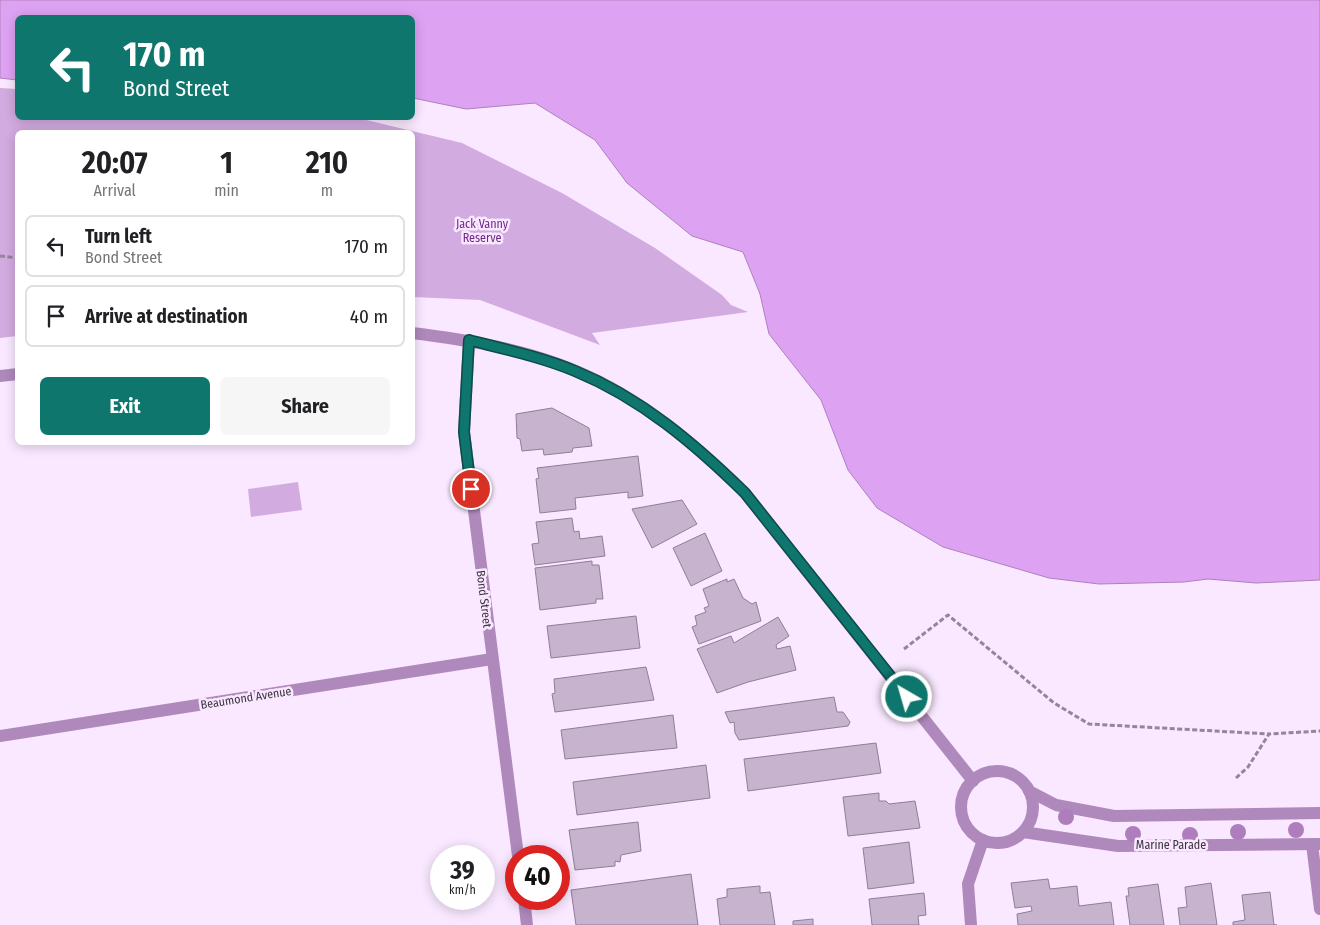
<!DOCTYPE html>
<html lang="en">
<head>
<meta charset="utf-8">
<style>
  body { margin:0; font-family:"Fira Sans Condensed",sans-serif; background:#f6f6f6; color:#202124; height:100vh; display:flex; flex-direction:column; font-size:19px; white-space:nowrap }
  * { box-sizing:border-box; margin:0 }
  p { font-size:16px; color:#757577 }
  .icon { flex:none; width:28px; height:28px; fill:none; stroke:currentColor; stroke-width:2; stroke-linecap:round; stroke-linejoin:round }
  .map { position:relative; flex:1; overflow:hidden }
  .side { position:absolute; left:15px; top:130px; width:400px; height:315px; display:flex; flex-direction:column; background:#fff; border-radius:8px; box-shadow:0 2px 12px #0003 }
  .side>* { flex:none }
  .hud { position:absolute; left:15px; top:15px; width:400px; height:105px; border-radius:8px; box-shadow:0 2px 12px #0003; background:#0f766e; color:#fff; overflow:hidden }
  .speed { position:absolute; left:430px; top:845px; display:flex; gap:10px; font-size:25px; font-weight:700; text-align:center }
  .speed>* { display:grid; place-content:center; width:65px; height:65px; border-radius:50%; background:#fff; box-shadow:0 2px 12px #0003; line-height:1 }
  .speed small { font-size:12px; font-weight:400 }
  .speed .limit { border:8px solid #d22; background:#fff; color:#111 }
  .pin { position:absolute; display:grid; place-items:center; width:42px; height:42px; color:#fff; margin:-21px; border:2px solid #fff; border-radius:50%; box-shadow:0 1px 5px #0007 }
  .me { position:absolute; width:55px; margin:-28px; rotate:322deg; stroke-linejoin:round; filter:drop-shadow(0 0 4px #0008) }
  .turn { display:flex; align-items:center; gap:18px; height:105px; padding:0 25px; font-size:22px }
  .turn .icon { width:65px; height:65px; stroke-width:2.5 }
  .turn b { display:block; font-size:35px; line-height:42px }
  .eta { display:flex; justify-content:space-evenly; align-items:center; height:85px; text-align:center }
  .eta b { font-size:30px; font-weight:700; line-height:35px }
  .button { display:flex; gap:10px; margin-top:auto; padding:10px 25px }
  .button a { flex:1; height:58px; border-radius:8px; background:#0f766e; color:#fff; font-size:20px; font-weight:700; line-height:58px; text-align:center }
  .button a+a { background:#f6f6f6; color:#202124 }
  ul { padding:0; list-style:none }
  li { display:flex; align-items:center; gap:15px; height:62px; margin:0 10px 8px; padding:0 15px; border:2px solid #e0e0e0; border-radius:8px }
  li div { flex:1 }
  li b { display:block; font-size:19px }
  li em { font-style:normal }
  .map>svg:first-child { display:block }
  .green { fill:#d2abe0 }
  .water { fill:#dea2f3; stroke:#ad81bd }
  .building { fill:#c7b3ce; stroke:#907d96 }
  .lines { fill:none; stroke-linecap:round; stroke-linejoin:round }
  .path { stroke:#928697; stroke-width:3; stroke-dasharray:5 2.5; stroke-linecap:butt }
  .minor { stroke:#af89bc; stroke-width:12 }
  .tree { fill:#ae7ebc }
  .route-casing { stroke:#0a4d48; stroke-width:12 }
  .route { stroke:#0f766e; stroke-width:9 }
  .labels { text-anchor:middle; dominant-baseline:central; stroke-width:5; stroke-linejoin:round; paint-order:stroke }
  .park-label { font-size:12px; fill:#702886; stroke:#f9e8ff }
  .street-label { font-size:12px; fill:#3c343f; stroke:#f9e8ff }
</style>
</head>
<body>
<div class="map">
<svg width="1320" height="925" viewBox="0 0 1320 925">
  <rect width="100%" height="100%" fill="#f9e8ff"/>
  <!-- green -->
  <g class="green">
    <polygon points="0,88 17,89 18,118 358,118 462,143 562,193 655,248 722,295 731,305 748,312 592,333 600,345 480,300 413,297 412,132 18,132 17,336 0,338"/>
    <polygon points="298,482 302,510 251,517 248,489"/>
  </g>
  <!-- water -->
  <polygon class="water" points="0,0 1320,0 1320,580 1256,583 1208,579 1184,582 1099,584 1049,578 943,547 877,508 848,470 821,400 769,334 760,294 743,252 692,236 627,183 595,140 535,103 466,109 413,98 412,18 18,18 17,80 0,78"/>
  <!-- building -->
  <g class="building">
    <polygon points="552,408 589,428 592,446 573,448 572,452 544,455 543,449 522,451 520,439 517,438 516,414"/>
    <polygon points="638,456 643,496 628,498 628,492 575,498 576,509 540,513 536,479 539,478 537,468"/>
    <polygon points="682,500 697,524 652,548 632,509"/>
    <polygon points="572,518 574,532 579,531 580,539 602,536 605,556 535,565 532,544 539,543 536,522"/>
    <polygon points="705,533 722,571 691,586 673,548"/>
    <polygon points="592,561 592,565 599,565 603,599 596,599 596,603 540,610 535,568"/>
    <polygon points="727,579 727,582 734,579 743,598 752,604 756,602 761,621 699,644 692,627 697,625 695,616 706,612 704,608 709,606 703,589"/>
    <polygon points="636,616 640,648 551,658 547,626"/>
    <polygon points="778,617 789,636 776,645 777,649 790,646 796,670 748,682 717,693 697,649 731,636 734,643"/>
    <polygon points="646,667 654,700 555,712 552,694 555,693 554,679"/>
    <polygon points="834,697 837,712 843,712 850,722 848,726 739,740 735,733 734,722 730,723 725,712"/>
    <polygon points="673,715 677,748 565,759 561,730"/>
    <polygon points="876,743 881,773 748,791 744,759"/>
    <polygon points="706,765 710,798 577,815 573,782"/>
    <polygon points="879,793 879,801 886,801 889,804 915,801 920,828 848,836 843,797"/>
    <polygon points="638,822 641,851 621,855 620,862 615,861 615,866 575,870 569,830"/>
    <polygon points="909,842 914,883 868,889 863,848"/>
    <polygon points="691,874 698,925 576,925 571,890"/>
    <polygon points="1048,879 1050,889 1077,886 1079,906 1111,902 1114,925 1018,925 1017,914 1032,911 1031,906 1015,908 1011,883"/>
    <polygon points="1211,883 1217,925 1180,925 1178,908 1187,907 1185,887"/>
    <polygon points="1158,884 1164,925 1130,925 1126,896 1129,896 1128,888"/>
    <polygon points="760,886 760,893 770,892 775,925 720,925 717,899 727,897 727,889"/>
    <polygon points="1270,892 1274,925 1277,925 1233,925 1233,922 1245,920 1242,895"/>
    <polygon points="924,893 926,915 918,916 919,925 872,925 869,899"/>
    <polygon points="813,919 813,925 793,925 793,921"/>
  </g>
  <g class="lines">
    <!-- path -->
    <g class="path">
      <polyline points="0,256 18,258"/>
      <polyline points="904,649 948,615 1054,703 1089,724 1269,734"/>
      <polyline points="1236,778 1248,767 1269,734 1320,731"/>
    </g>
    <!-- minor -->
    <g class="minor">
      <path d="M412,333C468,340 524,349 576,371C641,398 695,444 745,493L973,781"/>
      <polyline points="469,340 464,432 518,856"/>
      <polyline points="0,376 18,374"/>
      <polyline points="0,736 492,659"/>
      <circle cx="997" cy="807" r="36"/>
      <polyline points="1029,791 1056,805 1114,816 1320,813"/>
      <polyline points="1023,832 1118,846 1320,844"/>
      <polyline points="1312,844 1320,909"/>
      <polyline points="524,899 527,925"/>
      <polyline points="971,925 968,884 983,840"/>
    </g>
  </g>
  <!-- trees -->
  <g class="tree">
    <circle cx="1066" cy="817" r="8"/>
    <circle cx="1296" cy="830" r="8"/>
    <circle cx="1238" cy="832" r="8"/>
    <circle cx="1133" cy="834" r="8"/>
    <circle cx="1190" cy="835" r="8"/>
  </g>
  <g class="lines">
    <defs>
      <path id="route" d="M471,489L464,432L469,340C504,349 541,357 575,371C641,398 695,444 745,493L907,697"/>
    </defs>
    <!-- route casing -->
    <use href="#route" class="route-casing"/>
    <!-- route -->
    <use href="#route" class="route"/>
  </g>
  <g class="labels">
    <!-- park labels -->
    <g class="park-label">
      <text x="482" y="224">Jack Vanny<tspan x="482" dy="14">Reserve</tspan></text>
    </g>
    <!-- street labels -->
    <g class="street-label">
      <text transform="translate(484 599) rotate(83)">Bond Street</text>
      <text transform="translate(246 698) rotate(-9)">Beaumond Avenue</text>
      <text x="1171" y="845">Marine Parade</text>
    </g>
  </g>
</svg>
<div class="speed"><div>39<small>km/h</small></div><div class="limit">40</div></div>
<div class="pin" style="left:471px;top:489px;background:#d93025"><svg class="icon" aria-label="arrive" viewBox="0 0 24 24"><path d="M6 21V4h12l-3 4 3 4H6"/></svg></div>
<svg class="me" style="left:907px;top:697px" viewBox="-20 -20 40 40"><circle r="17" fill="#0f766e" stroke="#fff" stroke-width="3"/><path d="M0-11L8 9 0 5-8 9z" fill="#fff"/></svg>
<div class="hud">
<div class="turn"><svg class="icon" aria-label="left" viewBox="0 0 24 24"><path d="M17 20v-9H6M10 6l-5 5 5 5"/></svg><div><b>170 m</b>Bond Street</div></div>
</div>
<section class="side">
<div class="eta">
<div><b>20:07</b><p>Arrival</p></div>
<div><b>1</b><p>min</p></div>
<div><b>210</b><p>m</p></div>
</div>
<ul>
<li><svg class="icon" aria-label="left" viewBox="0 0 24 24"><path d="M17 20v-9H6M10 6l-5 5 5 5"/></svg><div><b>Turn left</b><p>Bond Street</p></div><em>170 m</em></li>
<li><svg class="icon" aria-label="arrive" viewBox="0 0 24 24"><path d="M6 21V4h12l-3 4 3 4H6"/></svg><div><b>Arrive at destination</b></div><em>40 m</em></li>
</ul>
<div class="button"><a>Exit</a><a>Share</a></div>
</section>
</div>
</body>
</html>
